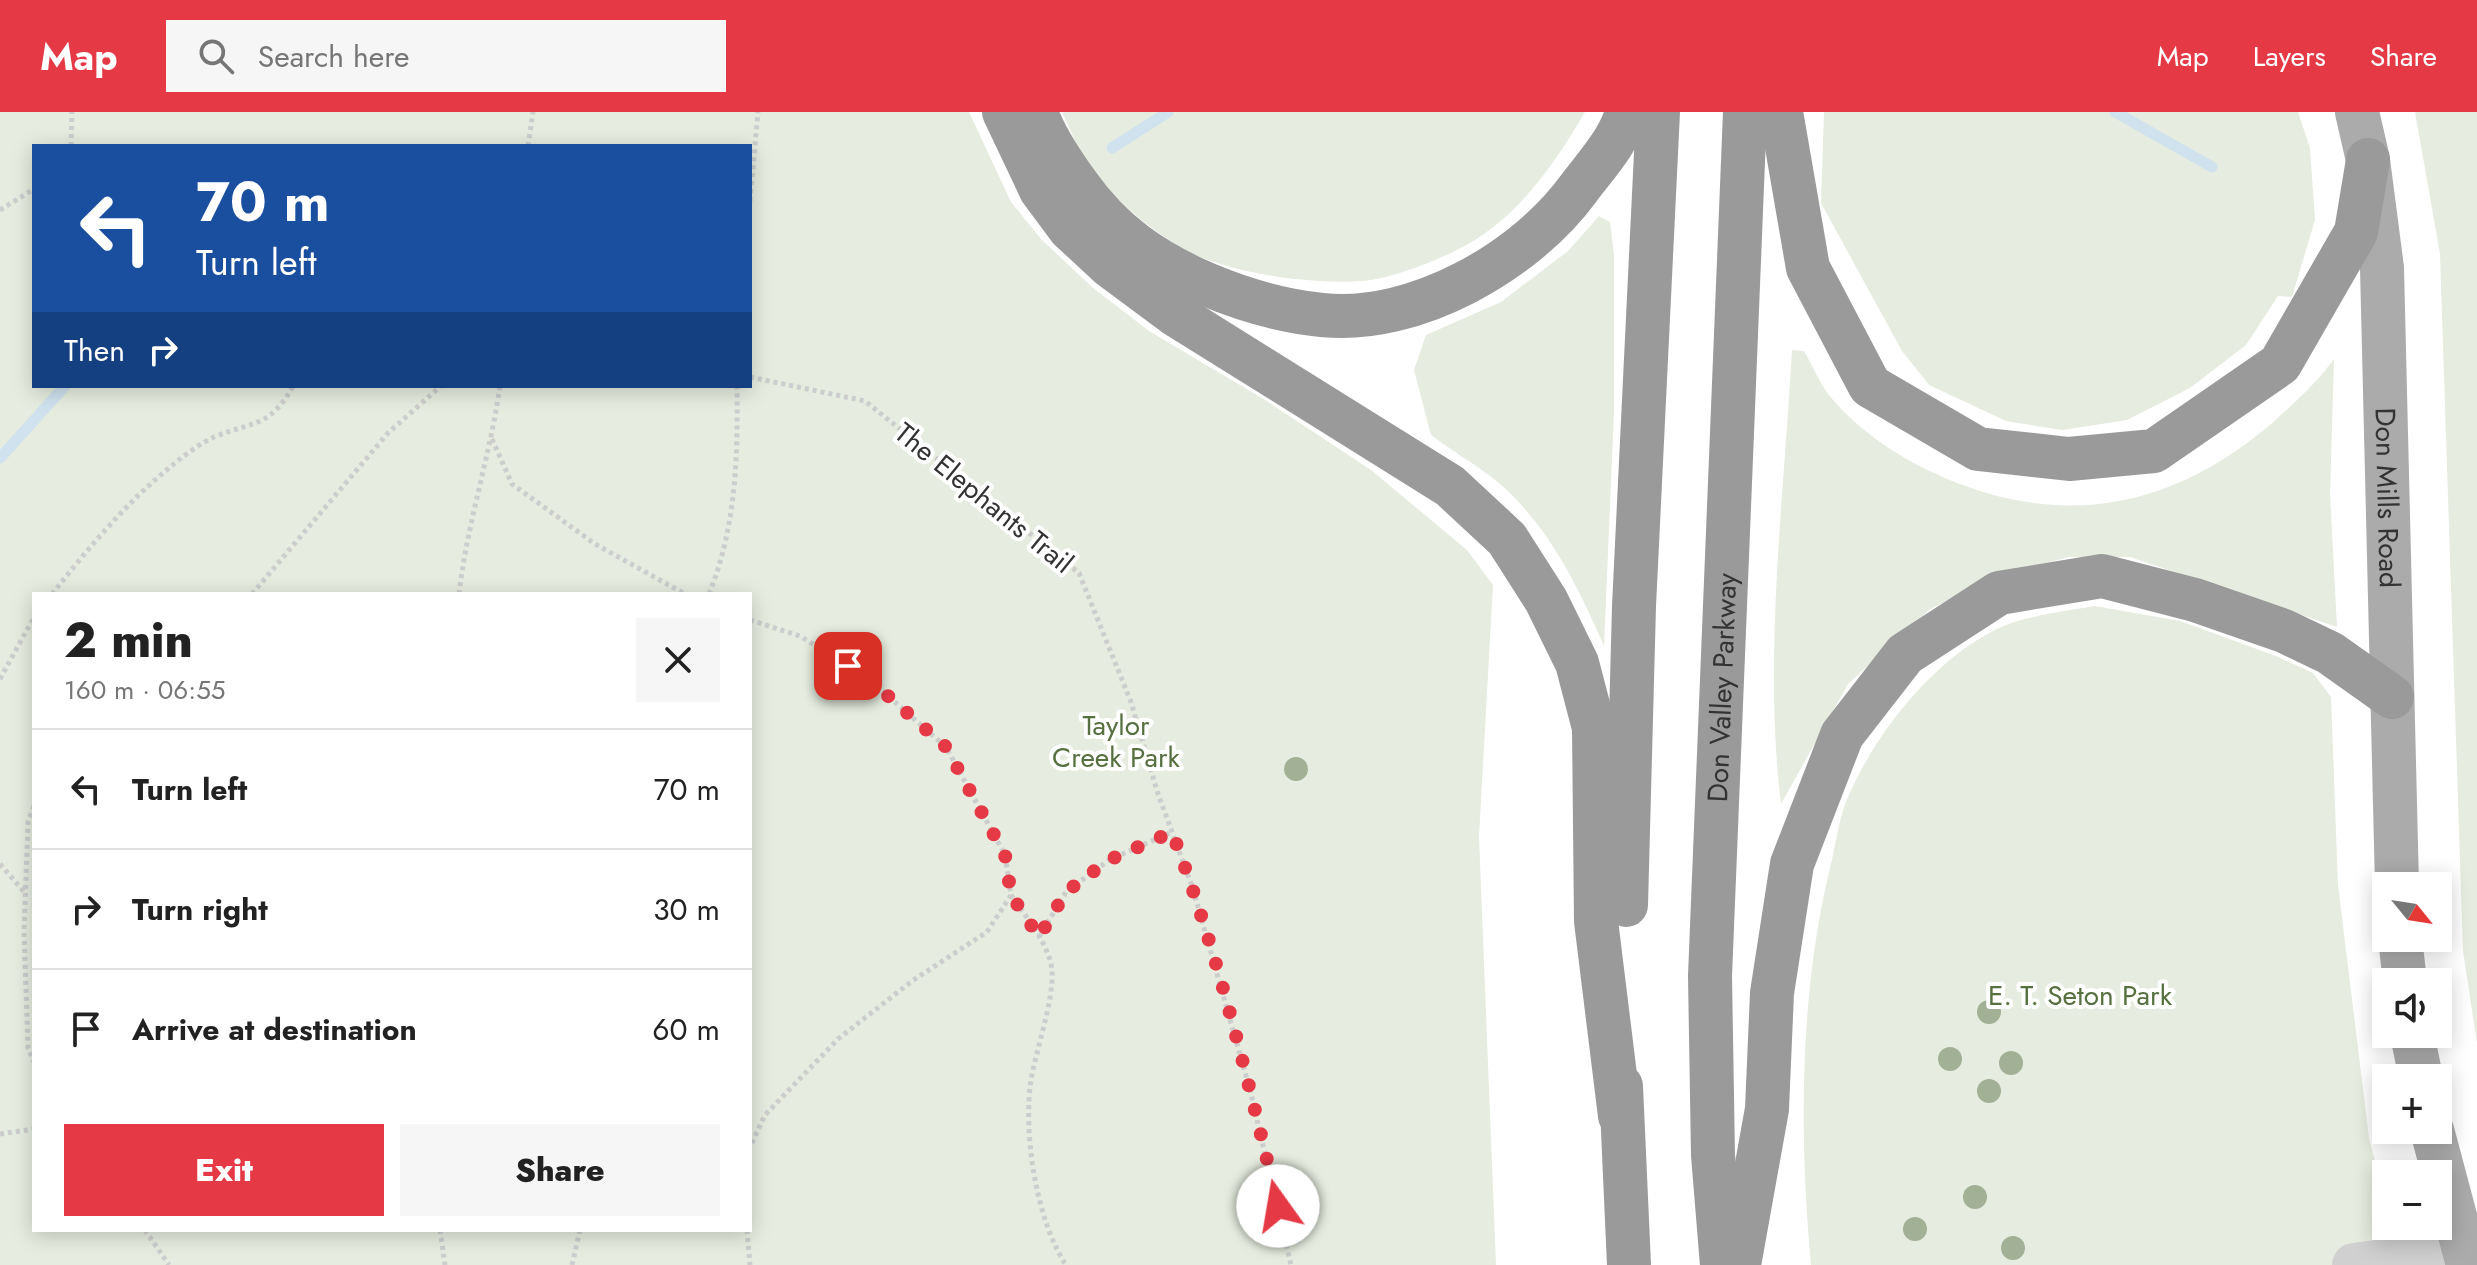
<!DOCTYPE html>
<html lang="en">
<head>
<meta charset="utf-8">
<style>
  body { margin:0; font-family:Jost,sans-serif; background:#f6f6f6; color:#222; height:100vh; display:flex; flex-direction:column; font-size:30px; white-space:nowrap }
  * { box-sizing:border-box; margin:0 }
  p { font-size:26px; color:#767676 }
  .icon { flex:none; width:44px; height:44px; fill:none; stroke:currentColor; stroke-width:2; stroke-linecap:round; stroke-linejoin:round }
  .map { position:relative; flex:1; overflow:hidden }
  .sheet { position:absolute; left:32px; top:480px; width:720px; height:640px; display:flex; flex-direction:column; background:#fff; border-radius:0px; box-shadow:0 4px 20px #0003 }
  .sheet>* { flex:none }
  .banner { position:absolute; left:32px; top:32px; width:720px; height:244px; border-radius:0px; box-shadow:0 4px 20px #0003; background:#1a4fa0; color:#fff; overflow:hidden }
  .needle { width:52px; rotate:120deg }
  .fabs { position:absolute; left:2372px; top:760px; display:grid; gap:16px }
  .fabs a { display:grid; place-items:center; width:80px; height:80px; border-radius:0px; background:#fff; box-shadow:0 4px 20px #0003; font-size:40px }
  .pin { position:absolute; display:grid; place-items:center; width:68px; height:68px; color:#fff; margin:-34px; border-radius:16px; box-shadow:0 4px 12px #0006 }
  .me { position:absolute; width:88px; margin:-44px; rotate:347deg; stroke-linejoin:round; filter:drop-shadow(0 0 6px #0008) }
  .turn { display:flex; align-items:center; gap:28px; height:168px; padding:0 32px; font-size:36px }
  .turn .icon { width:104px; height:104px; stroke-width:2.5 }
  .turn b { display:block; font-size:56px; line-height:68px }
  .then { display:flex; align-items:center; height:76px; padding:0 32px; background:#0003; gap:16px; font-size:30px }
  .round { display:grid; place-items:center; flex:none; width:84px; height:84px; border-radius:0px; background:#f6f6f6 }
  .overview { display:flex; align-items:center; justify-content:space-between; height:136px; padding:0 32px }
  h1 { font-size:48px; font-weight:800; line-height:60px }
  .button { display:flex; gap:16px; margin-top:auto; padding:16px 32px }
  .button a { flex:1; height:92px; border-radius:0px; background:#e63946; color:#fff; font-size:32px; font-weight:800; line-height:92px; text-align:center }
  .button a+a { background:#f6f6f6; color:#222 }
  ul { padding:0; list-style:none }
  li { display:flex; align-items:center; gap:24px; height:120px; padding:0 32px; border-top:2px solid #e0e0e0 }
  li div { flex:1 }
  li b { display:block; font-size:30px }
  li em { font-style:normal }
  header { display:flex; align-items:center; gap:48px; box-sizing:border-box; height:112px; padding:0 40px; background:#e63946; color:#fff }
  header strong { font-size:38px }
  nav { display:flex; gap:44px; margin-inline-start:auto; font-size:28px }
  .search { width:560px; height:72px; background:#f6f6f6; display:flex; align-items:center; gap:20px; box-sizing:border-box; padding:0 28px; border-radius:0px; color:#767676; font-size:30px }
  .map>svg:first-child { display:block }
  .green { fill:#e6ecdf; fill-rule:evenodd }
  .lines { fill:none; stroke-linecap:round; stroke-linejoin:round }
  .stream { stroke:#cfe2ee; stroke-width:11 }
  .path { stroke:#cdcdcd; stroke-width:5; stroke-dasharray:4 4; stroke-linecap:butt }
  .minor { stroke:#d0d0d0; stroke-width:44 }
  .major { stroke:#ababab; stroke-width:44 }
  .highway { stroke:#9a9a9a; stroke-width:44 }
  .tree { fill:#a2b095 }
  .route { stroke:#e63946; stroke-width:14; stroke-dasharray:0 25.2 }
  .labels { text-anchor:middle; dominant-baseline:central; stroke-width:8; stroke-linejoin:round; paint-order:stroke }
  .street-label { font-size:28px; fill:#333; stroke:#fff }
  .park-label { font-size:28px; fill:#56703f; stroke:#fff }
</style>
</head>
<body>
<header>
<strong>Map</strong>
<div class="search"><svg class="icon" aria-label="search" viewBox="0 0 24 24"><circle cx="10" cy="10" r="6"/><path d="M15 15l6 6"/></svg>Search here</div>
<nav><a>Map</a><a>Layers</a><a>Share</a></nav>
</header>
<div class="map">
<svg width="2477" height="1153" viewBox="0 0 2477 1153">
  <rect width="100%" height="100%" fill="#fff"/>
  <!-- green -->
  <g class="green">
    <path d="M0,0H969L1011,90L1041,127L1092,175L1149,219L1262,286L1371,358L1467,438L1493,473L1479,725L1496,1153H0ZM34,34H750V274H34ZM34,482H750V1118H34Z"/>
    <path d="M1062,0H1585C1553,55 1514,111 1455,139C1433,150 1386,168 1362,169C1313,172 1241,163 1196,143C1166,130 1121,94 1100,69C1082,49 1073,23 1062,0Z"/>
    <polygon points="1824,0 2298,0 2310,36 2315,108 2292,185 2278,184 2246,233 2190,276 2127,308 2062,318 2006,309 1929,273 1902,239 1821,91"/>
    <polygon points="2415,0 2477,0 2477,931 2463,839 2440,142"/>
    <path d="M1599,104L1610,110L1614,143V300L1604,534C1580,479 1554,425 1511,382C1488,359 1456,342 1431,323L1414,258L1426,223L1501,190L1568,139Z"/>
    <path d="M1792,238L1804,239C1812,253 1819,269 1828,282C1859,320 1901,347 1945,366C2065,417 2172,396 2271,312C2294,291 2315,273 2334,247L2330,382L2337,515L2130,445H2069L2006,461L1930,497L1848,572L1781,692C1763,545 1784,386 1792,238Z"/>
    <path d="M2095,494L2180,509L2276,544L2313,561L2331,585L2338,773L2369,1026L2386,1091V1114H2392L2403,1153H1811C1799,1021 1799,878 1832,748C1836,729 1839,708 1846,690C1873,624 1931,550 1995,518C2024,503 2063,500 2095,494Z"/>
  </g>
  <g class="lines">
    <!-- stream -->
    <g class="stream">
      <polyline points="2115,0 2212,55"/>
      <polyline points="1112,36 1168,0"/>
      <polyline points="0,346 65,274"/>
    </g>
    <!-- path -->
    <g class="path">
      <polyline points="71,34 72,0"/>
      <polyline points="528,34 533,0"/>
      <polyline points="750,89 758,0"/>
      <polyline points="0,98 34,77"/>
      <polyline points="750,265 865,289 1079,461 1131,590 1158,682 1193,777 1250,978 1291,1153"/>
      <polyline points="492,327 512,372 595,432 685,482"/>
      <path d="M52,482C87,438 125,392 169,356C182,345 199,332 214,325C253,309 270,316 293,274"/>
      <polyline points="252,482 388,321 441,274"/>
      <path d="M459,482C467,412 490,344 500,274"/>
      <path d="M709,482C736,415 738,346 737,274"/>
      <polyline points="750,508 800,524 871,569 946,635 1005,743 1011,783 987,820 912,869 838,927 765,1003 750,1035"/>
      <polyline points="0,567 34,505"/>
      <polyline points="34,694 28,710 24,819 28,936 34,950"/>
      <polyline points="0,752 25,781"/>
      <path d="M1011,783C1026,805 1050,833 1052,859C1054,888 1036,938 1031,968C1023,1021 1036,1108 1066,1153"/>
      <polyline points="1039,825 1066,780 1109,748 1172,720"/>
      <polyline points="0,1022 34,1017"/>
      <polyline points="145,1118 169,1153"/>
      <polyline points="440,1118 445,1153"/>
      <polyline points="747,1118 750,1153"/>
      <polyline points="572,1153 580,1118"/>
    </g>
    <!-- minor -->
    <polyline class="minor" points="2354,1153 2463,1138"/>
    <!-- major -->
    <g class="major">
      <path id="s1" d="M2357,0L2368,48L2382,156L2397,774"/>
      <polyline points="2400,826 2405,870"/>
      <polyline points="2412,922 2421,966"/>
      <polyline points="2432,1018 2468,1153"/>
    </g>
    <!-- highway -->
    <g class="highway">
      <polyline points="1004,0 1041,78 1070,117 1110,154 1176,203 1450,374 1507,427 1546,488 1577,551 1594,616 1596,809 1620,1004"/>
      <path d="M1036,0C1045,26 1062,51 1078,73C1112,121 1153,149 1206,172C1244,188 1281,199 1322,203C1415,213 1526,149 1579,76C1597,52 1619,29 1627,0"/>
      <polyline points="1781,0 1808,156 1870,274 1978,337 2069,347 2154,339 2280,252 2356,120 2368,48"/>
      <polyline points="1626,793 1634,494 1658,0"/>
      <polyline points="1621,974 1629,1153"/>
      <path id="s2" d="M1722,1153L1713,1043L1710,864L1745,0"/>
      <polyline points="1739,1153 1767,997 1772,881 1792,752 1842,623 1905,542 1999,481 2102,464 2195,488 2284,519 2330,541 2392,585"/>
    </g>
  </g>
  <!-- trees -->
  <g class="tree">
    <circle cx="1296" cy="657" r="12"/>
    <circle cx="1989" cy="900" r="12"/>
    <circle cx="1950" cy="947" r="12"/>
    <circle cx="2011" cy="951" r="12"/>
    <circle cx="1989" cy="979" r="12"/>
    <circle cx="1975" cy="1085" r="12"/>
    <circle cx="1915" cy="1117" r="12"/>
    <circle cx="2013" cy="1136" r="12"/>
  </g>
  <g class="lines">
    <!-- route -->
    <path class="route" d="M848,554L871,569L946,635L1005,743L1011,783L1039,825L1066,780L1109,748L1172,720C1218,841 1248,968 1278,1094"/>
  </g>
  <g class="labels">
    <!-- street labels -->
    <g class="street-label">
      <text transform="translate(984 386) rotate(39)">The Elephants Trail</text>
      <text stroke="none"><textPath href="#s1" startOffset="388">Don Mills Road</textPath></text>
      <text stroke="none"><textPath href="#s2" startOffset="578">Don Valley Parkway</textPath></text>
    </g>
    <!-- park labels -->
    <g class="park-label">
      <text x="1116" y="613">Taylor<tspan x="1116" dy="32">Creek Park</tspan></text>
      <text x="2080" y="883">E. T. Seton Park</text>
    </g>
  </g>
</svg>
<div class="fabs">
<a><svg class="needle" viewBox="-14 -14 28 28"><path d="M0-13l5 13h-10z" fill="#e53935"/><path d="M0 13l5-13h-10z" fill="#767676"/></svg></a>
<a><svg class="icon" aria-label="sound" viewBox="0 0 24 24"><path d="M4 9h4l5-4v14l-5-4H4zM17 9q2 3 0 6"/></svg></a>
<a>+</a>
<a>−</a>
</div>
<div class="pin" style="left:848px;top:554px;background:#d93025"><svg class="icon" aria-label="arrive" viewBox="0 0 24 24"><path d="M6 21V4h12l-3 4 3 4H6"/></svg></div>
<svg class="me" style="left:1278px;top:1094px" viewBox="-20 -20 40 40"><circle r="19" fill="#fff"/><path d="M0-13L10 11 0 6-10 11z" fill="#e63946"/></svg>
<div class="banner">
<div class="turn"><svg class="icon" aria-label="left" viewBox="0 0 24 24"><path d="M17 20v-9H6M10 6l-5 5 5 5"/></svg><div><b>70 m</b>Turn left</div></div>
<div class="then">Then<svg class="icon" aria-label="right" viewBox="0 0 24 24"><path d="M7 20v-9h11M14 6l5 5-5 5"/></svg></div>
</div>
<section class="sheet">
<div class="overview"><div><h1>2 min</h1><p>160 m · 06:55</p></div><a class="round"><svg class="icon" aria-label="close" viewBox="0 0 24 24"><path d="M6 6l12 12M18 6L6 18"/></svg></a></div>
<ul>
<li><svg class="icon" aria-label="left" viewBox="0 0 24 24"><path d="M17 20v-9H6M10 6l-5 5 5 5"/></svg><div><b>Turn left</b></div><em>70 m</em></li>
<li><svg class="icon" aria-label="right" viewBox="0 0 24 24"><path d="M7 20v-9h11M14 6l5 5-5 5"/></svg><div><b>Turn right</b></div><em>30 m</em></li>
<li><svg class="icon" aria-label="arrive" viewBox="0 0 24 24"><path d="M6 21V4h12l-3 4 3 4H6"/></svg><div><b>Arrive at destination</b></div><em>60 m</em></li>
</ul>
<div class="button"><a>Exit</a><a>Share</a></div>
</section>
</div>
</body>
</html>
